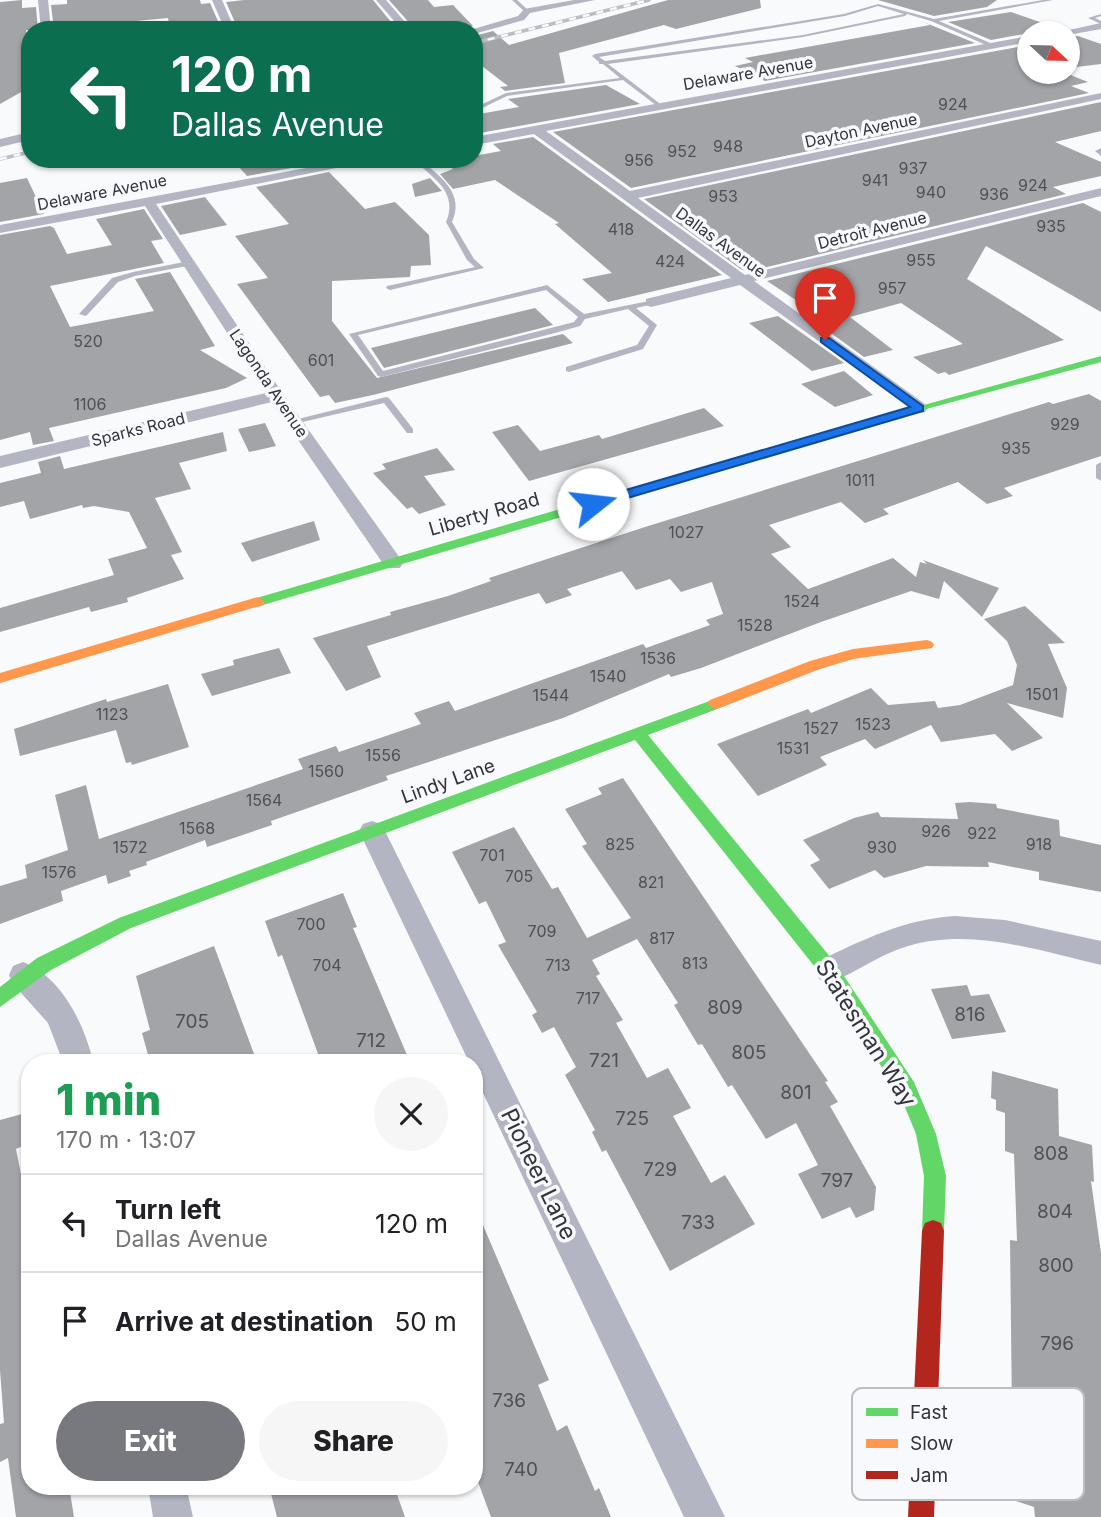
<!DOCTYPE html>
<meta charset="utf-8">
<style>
:root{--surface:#fff;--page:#f6f6f6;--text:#202124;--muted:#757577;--line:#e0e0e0;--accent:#78797e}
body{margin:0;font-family:Inter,sans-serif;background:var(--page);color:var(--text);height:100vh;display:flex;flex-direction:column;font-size:26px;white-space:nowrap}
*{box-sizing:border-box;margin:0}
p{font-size:23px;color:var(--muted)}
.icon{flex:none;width:38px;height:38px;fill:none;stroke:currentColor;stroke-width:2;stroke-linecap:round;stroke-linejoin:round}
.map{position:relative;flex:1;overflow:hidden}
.drawer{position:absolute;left:21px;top:1054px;width:462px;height:441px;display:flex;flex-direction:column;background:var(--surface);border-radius:28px;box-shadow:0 2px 5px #0004}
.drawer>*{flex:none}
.hud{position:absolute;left:21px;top:21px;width:462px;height:147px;border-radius:28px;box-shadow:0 2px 5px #0004;background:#0b6e4f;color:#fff;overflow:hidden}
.needle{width:46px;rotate:112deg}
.controls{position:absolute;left:1017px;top:21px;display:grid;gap:14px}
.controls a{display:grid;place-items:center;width:63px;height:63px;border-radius:50%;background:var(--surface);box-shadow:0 2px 5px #0004;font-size:35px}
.pin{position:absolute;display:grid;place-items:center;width:60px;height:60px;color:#fff;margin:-72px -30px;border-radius:50% 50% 50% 0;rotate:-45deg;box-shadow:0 0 7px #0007}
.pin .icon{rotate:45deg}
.me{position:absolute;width:77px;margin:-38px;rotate:74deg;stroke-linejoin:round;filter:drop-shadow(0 0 5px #0008)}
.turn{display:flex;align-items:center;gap:24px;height:147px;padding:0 35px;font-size:32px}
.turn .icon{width:91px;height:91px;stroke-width:2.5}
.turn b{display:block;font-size:49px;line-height:60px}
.round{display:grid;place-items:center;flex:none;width:74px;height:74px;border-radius:37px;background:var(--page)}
.overview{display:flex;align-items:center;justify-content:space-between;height:119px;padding:0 35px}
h1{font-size:42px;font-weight:800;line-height:52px;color:#1e9e55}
.button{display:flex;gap:14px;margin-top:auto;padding:14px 35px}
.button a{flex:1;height:80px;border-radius:42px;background:var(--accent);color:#fff;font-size:28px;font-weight:800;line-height:80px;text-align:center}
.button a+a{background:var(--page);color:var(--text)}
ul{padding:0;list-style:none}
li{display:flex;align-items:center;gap:21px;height:98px;padding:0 35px;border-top:2px solid var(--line)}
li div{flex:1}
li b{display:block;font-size:26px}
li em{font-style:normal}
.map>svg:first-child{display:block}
.building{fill:#a3a4a7}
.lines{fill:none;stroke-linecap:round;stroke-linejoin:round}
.lane{fill:#b4b5c3;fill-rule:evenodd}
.street{fill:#b4b5c3;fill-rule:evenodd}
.fast{fill:#63d668;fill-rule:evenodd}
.slow{fill:#ff974d;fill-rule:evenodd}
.jam{fill:#b3261e;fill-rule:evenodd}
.rail-casing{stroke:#bcbdc3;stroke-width:3.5}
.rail{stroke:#f8f9fc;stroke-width:2.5;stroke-dasharray:7;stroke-linecap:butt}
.route{fill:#1a73e8;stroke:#114b97;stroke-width:2}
.labels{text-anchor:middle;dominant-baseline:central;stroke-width:7;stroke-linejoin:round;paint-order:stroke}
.far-street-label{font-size:16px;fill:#33343a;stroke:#f8f9fc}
.number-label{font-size:16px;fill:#4f5055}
.street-label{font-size:19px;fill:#33343a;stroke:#f8f9fc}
.near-number-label{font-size:19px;fill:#4f5055}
.near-street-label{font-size:23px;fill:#33343a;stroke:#f8f9fc}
.key{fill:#f8f9fc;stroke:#bdbec2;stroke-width:2}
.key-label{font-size:19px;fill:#33343a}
</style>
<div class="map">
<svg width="1101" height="1517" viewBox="0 0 1101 1517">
<rect width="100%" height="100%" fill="#f9fafb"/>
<!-- building -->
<path class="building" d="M22,0V8L36,7L38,30H26L30,87L0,104V2Z
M67,0H200L201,4L210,3L221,28L170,30L168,18L103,24L105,30H54L51,5L67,4Z
M244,0H373L396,28L357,30L355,27L341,28L338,23L250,30L248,26L237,27L226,2Z
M389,0H428L434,7L453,5L473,26L435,29L412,26Z
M668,0H760L761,8L676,29L664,25L559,53L565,83L505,91L500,87L508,86L474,60V36L493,31L509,45Z
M878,0H997L987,7L934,16Z
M1011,12L1060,29L1052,33H1029L991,40L948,22Z
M921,21L975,43L765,81L735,66L753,62L745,58L930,25Z
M1078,36L1101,44V64L1068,68V38Z
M1029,45V72H1063L1088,82L1071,86L1089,93L631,188L553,132Z
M606,85L640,104L480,133L474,129V115L519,107L508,99Z
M1101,102V131L1055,142L1101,162V176L1053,187L1066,194L751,271L742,270L644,199Z
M533,137L722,275L608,302L582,279L612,273L555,224L559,223L495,180L453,189L440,174L453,169L443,160L474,159V156L501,151L493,144Z
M232,159H316L319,163L247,176Z
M329,172L365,209L395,202L429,235L431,265L411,266L410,277L332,281V321L377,378L563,334L573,343L373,395L335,403L329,395L320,397L237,284L268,278L235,236L289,224L256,187Z
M27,178L44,214L0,222V183Z
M430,178L442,191L415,197L412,184Z
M205,197L227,225L180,235L161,206Z
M1083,203L1101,212V312L986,246L967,279L1064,340L949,375L945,372L938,374L913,357L963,344L901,303L850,317L893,350L864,357L799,310L808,308L767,281Z
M144,209L163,239L151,241L164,263L50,286L70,327L154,311L135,279L170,272L215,346L200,350L247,378L226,388L49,428L54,441L33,445L30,432L0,440V235L50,226L54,228L67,254L112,245L96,219Z
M535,308L553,325L384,368L371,348Z
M778,316L844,363L812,371L749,323Z
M844,371L873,395L835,407L801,384Z
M1089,394L1101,401V456L1004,488L1013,496L987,504L958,482L883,509L889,514L865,523L841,502L769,525L791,547L771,554L808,589L893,558L916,577L920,562L927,564L923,560L999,588L982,617L944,581L939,599L911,591L821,622L701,668L671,677L669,674L563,718L386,776L388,780L271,821L272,825L207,847L205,840L146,862L147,865L129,871L131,876L108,884L106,875L61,891L63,901L0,924V886L27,878L25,865L68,850L55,795L86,785L99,839L303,769L298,759L336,746L339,752L421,724L414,713L449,701L455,711L643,644L646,648L710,625L706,620L723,614L712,582L681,592L670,579L636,590L622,571L567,589L572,595L546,604L539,593L367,646L381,677L346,691L313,638L391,615L390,612L448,596L491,581L489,578L645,527L1049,402L1053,404Z
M704,408L724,426L529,481L492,432L518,425L540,451L599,435L602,439Z
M265,423L276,446L249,452L238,429Z
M223,432L227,451L179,463L191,489L155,498L182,552L171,555L184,579L127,598L128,602L91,612L89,607L0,632V608L114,575L108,559L147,548L129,512L94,506L83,508L82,505L30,519L24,501L0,507V483L41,473L38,462L60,456L64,469Z
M437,448L455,470L424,476L446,505L419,514L412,507L407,509L373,473L386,469L382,464Z
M314,521L320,540L252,562L241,543Z
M1025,606L1065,643L1048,644L1067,688L1063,718L1007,703L1043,738L1012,751L995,734L941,742L931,725L875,749L865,739L820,757L827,765L758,796L717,744L808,709L811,713L871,688L888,705L935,701L938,708L960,705L1013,685L1017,665L1007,641L984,619Z
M279,648L291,673L212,696L201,674L234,665L233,660Z
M168,684L189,747L132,765L131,762L126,763L116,730L20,756L14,729L106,699L107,702Z
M623,778L828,1081L825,1082L838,1102L830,1106L876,1187L874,1210L856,1218L850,1207L822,1219L798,1174L818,1165L796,1123L766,1139L732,1085L728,1087L702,1044L698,1045L674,1005L678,1003L637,939L592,960L600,974L596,976L623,1020L616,1023L647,1078L668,1068L691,1108L673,1116L711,1183L725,1175L755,1224L670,1271L606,1150L602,1152L592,1132L595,1130L565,1075L576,1067L554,1027L542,1033L532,1015L537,1012L498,945L506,942L486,901L479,904L452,852L514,827L552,889L558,887L587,938L631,918L582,846L587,844L565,809L602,794L598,788Z
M970,802L996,804L997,808L1059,820L1060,836L1101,845V892L1039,880V872L988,862L989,867L926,866L884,878L875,870L829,889L810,865L820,860L803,840L854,818L878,812L881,817L958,819L955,803Z
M343,893L357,927L353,928L410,1062H321L282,955L278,957L265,921Z
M214,946L257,1062H150L142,1033L150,1030L136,976Z
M967,985L971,996L989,994L1006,1032L952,1039L931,989Z
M992,1071L1058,1089L1059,1136L1092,1145L1094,1182L1091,1181L1101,1253V1517H1035L1034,1507L1013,1500L1010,1240L1017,1241L1014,1154L1005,1151V1113L996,1110V1100L991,1098Z
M22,1114L27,1144L16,1149L25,1195L30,1192V1486H69L74,1517H16L8,1458L0,1462V1424L4,1423L0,1370V1120Z
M474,1204L549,1380L538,1385L557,1431L567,1425L595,1491L599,1488L611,1517H491L474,1471Z
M269,1486H394L405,1517H277Z"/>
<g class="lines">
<!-- lane -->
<path class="lane" d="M512,0H517L529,11L525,12Z
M1043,0H1053L939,21L995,45L993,48L931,21L907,14L905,16L803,37L608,64L663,106L661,109L623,80L507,96L474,112V108L506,93L620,78L603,64H599V62L592,56L595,54L844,14L878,4L934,19ZM878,6L904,14L803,35L605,61L599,57L845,16Z
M1101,14V16L1095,18L1101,21V24L1088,18Z
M1101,148V156L1095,151Z
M413,159H420C440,177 465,192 452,222L474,259L484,268L390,290L386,288L387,286L475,267L467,260L446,222C459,191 432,178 413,159Z
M189,261H192V265L135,276L118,282L86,316L79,314L112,278L133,272Z
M547,285L584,314L654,300V304L636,308L657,325L643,349L569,372L566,371V367L637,345L649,326L628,309L585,319L580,326L555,333L381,377L378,376L349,334ZM546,290L578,317L574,322L383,371L358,335Z
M386,397L389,398L413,429V433H407L384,403L294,424L290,421Z
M1101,462V481L1096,478V465Z"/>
<!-- street -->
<path class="street" d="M38,0H48L51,30H41Z
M212,0H222L235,30H225Z
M376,0H386L412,30H402Z
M574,0H595L530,13L524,20L474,34V30H470L518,16L524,9Z
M1101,23V29L1068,35L1055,33Z
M1029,36V42L546,131L630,191L1101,93V99L638,198L745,275L1101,188V196L754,281L925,404L928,408L925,412L919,413L740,285L651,307L646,305V299L731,278L534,134L474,145V137Z
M30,132V140L0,147V139Z
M354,159H381L156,204L283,394L400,558L403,563L400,568H386L272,402L0,468V456L266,393L145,206L0,233V225Z
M372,821L381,824L385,831L725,1517H684L474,1074V1062H469L359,831L363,824Z
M955,916L1005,920L1101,941V965C1040,951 971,927 908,946C880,954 856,973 829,983L819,979L815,970L819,961C864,939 905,919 955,916Z
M23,962C61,976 85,1025 93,1062H63L48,1023L13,984L9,975L13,966Z
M148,1486H186L193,1517H153Z"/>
<!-- fast -->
<path class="fast" d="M1101,356V362L908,414L902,411Z
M673,476L677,477V483L263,605L258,607L251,602L253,599Z
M715,699L723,704L720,708L648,735L836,964L914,1082L936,1134L946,1176L944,1231L941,1239L933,1242L925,1239L922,1231L924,1176L916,1134L900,1095L822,976L635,740L131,928L51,970L0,1007V987L37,958L119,918Z"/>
<!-- slow -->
<path class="slow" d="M908,408L912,409V413L677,483L673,484L667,480Z
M258,597L265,602L263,605L0,683V673Z
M927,640L932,642L934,645L932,648L853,659L820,669L720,708L715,709L707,704L710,700L810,661L853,649Z"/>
<!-- jam -->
<path class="jam" d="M933,1220L941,1223L944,1231L934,1517H908L922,1231L925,1223Z"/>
<defs>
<path id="rail" d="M474,43L649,0
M0,159L30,152"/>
</defs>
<!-- rail casing -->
<use href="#rail" class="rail-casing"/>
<!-- rail -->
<use href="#rail" class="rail"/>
</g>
<!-- route -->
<path class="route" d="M821,338H829L923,406V411L597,507H588V501L910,407L821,342Z"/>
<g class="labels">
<!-- far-street labels -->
<g class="far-street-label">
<text transform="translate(748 73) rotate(-10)">Delaware Avenue</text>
<text transform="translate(861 130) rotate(-12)">Dayton Avenue</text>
<text transform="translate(102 192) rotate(-11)">Delaware Avenue</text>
<text transform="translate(872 230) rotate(-14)">Detroit Avenue</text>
<text transform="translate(721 242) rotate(36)">Dallas Avenue</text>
<text transform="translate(269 383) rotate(56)">Lagonda Avenue</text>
<text transform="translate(138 429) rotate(-14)">Sparks Road</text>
</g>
<!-- number labels -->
<g class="number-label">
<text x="953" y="104">924</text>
<text x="728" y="146">948</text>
<text x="682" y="151">952</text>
<text x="639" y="160">956</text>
<text x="913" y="168">937</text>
<text x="875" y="180">941</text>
<text x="1033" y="185">924</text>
<text x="931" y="192">940</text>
<text x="994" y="194">936</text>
<text x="723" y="196">953</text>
<text x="1051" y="226">935</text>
<text x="621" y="229">418</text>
<text x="921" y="260">955</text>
<text x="670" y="261">424</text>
<text x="892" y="288">957</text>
<text x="88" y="341">520</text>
<text x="321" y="360">601</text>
<text x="90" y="404">1106</text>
<text x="1065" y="424">929</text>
<text x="1016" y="448">935</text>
<text x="860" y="480">1011</text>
<text x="686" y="532">1027</text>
<text x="802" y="601">1524</text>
<text x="755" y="625">1528</text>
<text x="658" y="658">1536</text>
<text x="608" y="676">1540</text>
<text x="1042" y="694">1501</text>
<text x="551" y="695">1544</text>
<text x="112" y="714">1123</text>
<text x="873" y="724">1523</text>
<text x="821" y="728">1527</text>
<text x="793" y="748">1531</text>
<text x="383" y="755">1556</text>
<text x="326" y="771">1560</text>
<text x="264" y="800">1564</text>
<text x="197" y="828">1568</text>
<text x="936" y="831">926</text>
<text x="982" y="833">922</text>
<text x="620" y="844">825</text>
<text x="1039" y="844">918</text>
<text x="130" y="847">1572</text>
<text x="882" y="847">930</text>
<text x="492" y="855">701</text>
<text x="59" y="872">1576</text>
<text x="519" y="876">705</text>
<text x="651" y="882">821</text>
<text x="311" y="924">700</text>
<text x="542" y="931">709</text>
<text x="662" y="938">817</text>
<text x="695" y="963">813</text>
<text x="327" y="965">704</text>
<text x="558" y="965">713</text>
<text x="588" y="998">717</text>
</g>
<!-- street labels -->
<g class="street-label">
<text transform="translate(484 514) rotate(-16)">Liberty Road</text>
<text transform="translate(448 781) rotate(-20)">Lindy Lane</text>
</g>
<!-- near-number labels -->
<g class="near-number-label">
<text x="725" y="1007">809</text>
<text x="970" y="1014">816</text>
<text x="192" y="1021">705</text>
<text x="371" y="1040">712</text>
<text x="749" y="1052">805</text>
<text x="604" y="1060">721</text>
<text x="796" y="1092">801</text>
<text x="632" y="1118">725</text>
<text x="1051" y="1153">808</text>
<text x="660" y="1169">729</text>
<text x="837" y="1180">797</text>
<text x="1055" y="1211">804</text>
<text x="698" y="1222">733</text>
<text x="1056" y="1265">800</text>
<text x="1057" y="1343">796</text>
<text x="509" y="1400">736</text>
<text x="521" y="1469">740</text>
</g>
<!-- near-street labels -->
<g class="near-street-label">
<text transform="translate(866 1033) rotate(58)">Statesman Way</text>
<text transform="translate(539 1174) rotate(64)">Pioneer Lane</text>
</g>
</g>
<!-- legend -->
<rect x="852" y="1388" width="232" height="112" rx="10" class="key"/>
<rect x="866" y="1408" width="32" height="8" fill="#63d668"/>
<rect x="866" y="1439" width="32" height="9" fill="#ff974d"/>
<rect x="866" y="1471" width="32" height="8" fill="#b3261e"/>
<g class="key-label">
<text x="910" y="1419">Fast</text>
<text x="910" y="1450">Slow</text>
<text x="910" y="1482">Jam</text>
</g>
</svg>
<div class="controls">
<a><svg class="needle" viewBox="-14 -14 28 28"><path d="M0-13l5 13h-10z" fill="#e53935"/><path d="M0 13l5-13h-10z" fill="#757577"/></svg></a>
</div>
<div class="pin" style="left:825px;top:340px;background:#d93025"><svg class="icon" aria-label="arrive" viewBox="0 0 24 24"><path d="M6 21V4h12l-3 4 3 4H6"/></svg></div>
<svg class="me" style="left:593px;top:504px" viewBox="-20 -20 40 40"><circle r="19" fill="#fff"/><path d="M0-13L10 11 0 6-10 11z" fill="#1a73e8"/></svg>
<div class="hud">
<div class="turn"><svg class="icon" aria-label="left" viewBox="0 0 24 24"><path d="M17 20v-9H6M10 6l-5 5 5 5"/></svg><div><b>120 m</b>Dallas Avenue</div></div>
</div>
<section class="drawer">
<div class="overview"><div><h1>1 min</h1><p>170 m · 13:07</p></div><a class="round"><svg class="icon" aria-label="close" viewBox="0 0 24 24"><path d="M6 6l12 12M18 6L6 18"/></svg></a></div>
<ul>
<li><svg class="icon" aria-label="left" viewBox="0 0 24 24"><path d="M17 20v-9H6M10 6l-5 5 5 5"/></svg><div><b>Turn left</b><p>Dallas Avenue</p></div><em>120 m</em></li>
<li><svg class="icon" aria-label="arrive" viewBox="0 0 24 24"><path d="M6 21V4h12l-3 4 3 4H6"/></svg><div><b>Arrive at destination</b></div><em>50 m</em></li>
</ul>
<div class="button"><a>Exit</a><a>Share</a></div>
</section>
</div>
